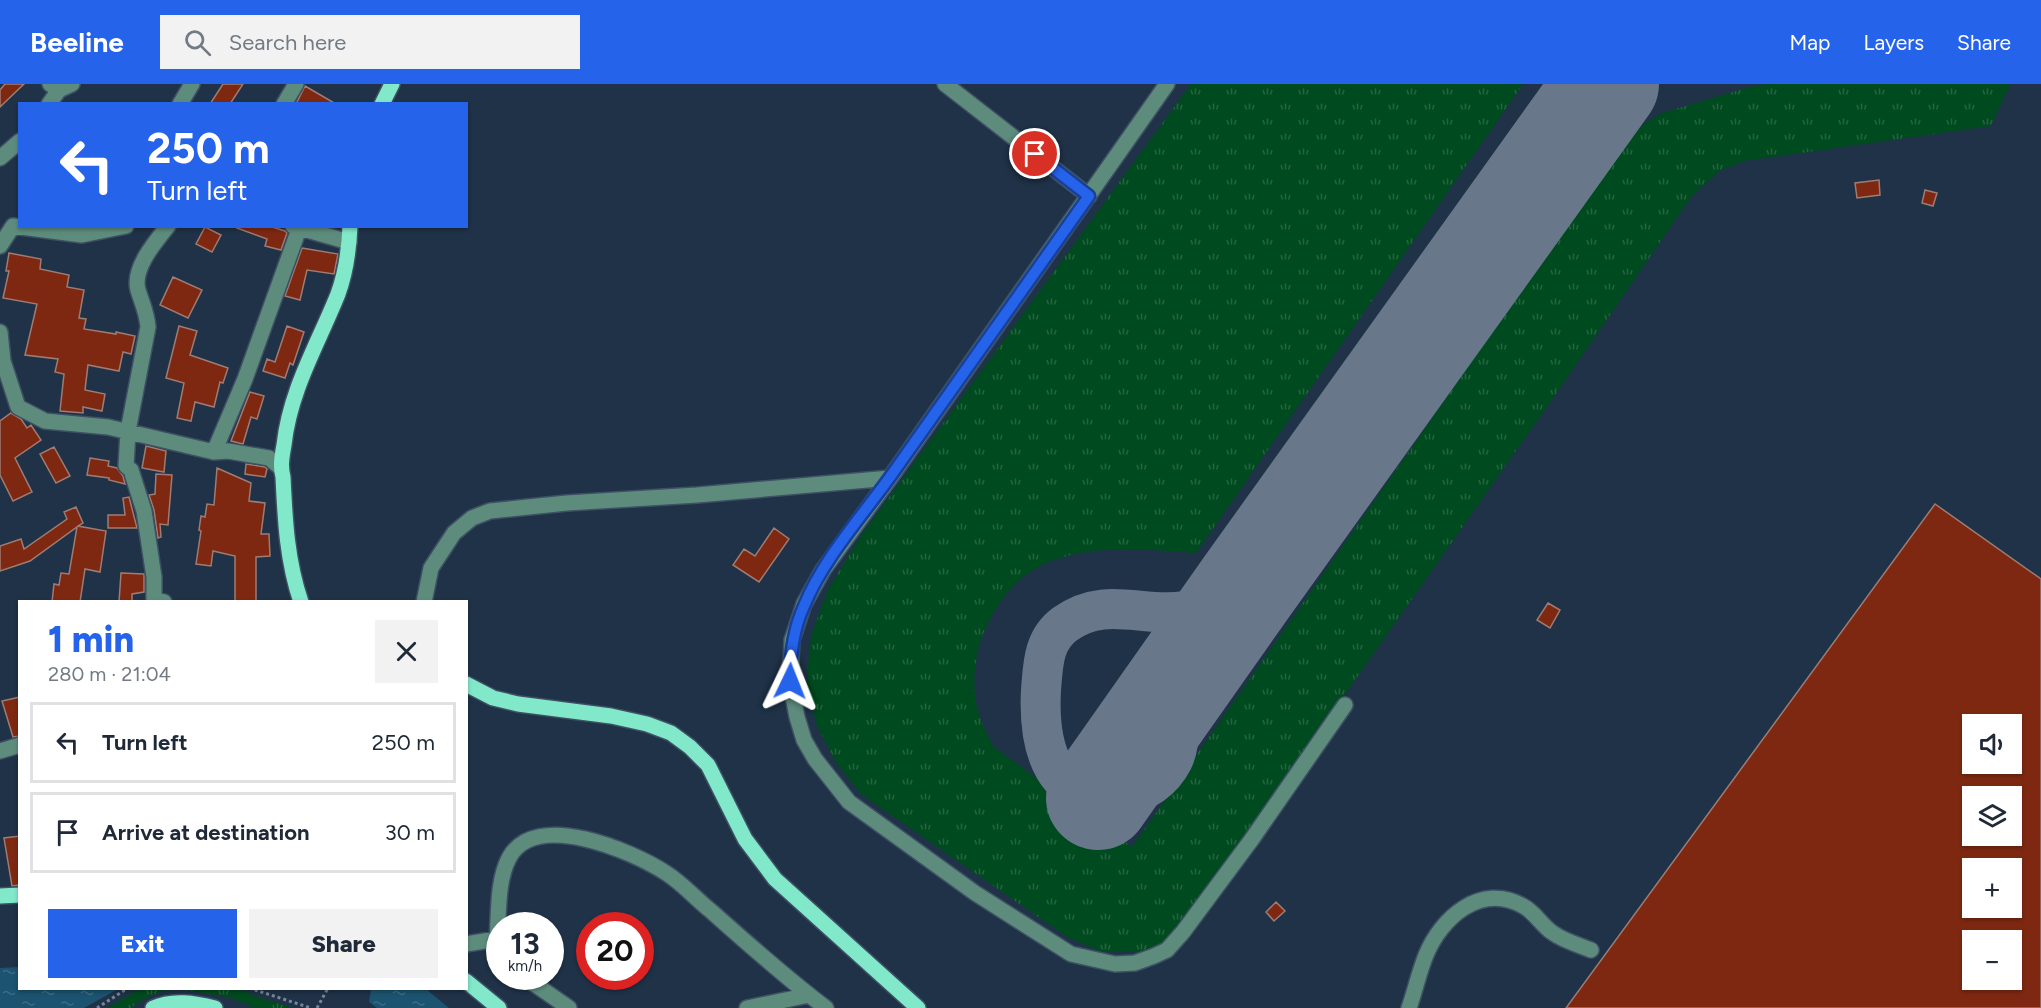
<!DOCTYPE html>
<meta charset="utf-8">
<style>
:root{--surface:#fff;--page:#f2f2f3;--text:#1f2937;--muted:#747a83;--line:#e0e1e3;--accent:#2563eb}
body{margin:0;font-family:Figtree,sans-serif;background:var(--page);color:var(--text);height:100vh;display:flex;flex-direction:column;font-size:22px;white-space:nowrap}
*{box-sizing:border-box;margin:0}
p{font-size:20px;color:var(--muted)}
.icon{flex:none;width:33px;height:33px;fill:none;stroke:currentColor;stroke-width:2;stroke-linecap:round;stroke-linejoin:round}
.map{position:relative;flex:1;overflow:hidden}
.details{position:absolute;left:18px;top:516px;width:450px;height:390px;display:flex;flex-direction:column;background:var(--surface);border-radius:0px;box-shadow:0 2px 4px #0004}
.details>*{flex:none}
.top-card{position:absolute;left:18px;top:18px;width:450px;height:126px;border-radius:0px;box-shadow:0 2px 4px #0004;background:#2563eb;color:#fff;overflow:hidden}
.controls{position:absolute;left:1962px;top:630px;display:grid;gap:12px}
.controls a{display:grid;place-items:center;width:60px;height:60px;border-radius:0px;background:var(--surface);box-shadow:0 2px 4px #0004;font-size:30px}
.speed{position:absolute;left:486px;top:828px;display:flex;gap:12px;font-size:30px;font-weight:700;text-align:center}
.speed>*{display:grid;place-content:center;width:78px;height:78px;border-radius:50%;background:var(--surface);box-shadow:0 2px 4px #0004;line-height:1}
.speed small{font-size:15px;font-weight:400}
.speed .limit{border:9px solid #d22;background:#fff;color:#111}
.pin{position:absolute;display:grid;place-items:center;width:51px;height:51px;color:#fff;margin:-26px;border:3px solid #fff;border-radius:50%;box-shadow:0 2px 6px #0007}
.me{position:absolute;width:66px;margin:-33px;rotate:2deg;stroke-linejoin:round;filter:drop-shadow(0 0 4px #0008)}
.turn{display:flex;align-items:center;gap:21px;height:126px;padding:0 30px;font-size:27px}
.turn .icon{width:78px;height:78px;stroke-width:2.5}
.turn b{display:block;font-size:42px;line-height:51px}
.round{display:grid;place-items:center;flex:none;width:63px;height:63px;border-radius:0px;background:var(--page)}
.headline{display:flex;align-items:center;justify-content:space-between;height:102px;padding:0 30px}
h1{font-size:36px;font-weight:800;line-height:45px;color:var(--accent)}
.action{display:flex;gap:12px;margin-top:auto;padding:12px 30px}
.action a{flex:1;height:69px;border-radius:0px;background:var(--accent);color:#fff;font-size:24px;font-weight:800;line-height:69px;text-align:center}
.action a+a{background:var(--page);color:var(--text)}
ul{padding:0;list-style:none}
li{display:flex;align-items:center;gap:18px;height:81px;margin:0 12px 9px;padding:0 18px;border:3px solid var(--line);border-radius:0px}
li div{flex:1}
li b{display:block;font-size:22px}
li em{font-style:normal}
header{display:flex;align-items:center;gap:36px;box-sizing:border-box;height:84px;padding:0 30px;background:var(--accent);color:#fff}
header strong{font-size:28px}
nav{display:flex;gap:33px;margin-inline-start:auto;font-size:21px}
.search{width:420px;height:54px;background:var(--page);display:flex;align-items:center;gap:15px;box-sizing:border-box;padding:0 21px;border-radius:0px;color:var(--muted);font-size:22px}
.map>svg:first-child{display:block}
.grass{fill:url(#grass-tufts)}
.water{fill:url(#water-ripples)}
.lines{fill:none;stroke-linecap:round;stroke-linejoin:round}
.taxiway{stroke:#68788a;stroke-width:40}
.runway{stroke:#68788a;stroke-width:104}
.building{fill:#7e2811;stroke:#9f7c73;stroke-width:1.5;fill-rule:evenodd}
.minor-casing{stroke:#3e5064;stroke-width:18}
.major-casing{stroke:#3e5064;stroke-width:18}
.path{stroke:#778799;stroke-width:3;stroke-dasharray:3 3;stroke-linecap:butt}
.minor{stroke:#5d8c7d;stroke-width:15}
.major{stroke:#82e8ca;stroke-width:15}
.route-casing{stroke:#184099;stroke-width:15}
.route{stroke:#2563eb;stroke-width:10}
</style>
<header>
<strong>Beeline</strong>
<div class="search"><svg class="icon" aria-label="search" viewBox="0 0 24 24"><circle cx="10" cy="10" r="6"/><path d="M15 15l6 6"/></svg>Search here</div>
<nav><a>Map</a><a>Layers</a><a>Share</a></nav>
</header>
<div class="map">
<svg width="2041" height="924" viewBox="0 0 2041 924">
<defs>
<pattern id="grass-tufts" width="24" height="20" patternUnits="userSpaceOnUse" patternTransform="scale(1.5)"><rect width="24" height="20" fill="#004a1f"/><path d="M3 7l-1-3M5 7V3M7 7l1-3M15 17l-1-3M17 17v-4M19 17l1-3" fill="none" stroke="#256440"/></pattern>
<pattern id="water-ripples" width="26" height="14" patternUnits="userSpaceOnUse" patternTransform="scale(1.5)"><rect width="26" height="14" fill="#1b5370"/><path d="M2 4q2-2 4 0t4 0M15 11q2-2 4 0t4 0" fill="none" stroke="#3c6c85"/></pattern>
</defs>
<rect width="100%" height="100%" fill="#1f3247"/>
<!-- grass -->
<path class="grass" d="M1191,0H1523L1196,469C1124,464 1035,453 994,528C987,541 981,552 978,566C970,604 975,630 994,663L1132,763L1626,57L1645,39L1662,29L1749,3L1767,0H2010L1991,42L1744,77L1719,87L1691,113L1551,317L1183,841L1164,860L1138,868H1102L1067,853L861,710L837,680L817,642L806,603L811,552L828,505L862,450Z
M139,905H172L151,911L130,924H107Z
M181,905H238L261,914L294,924H255L231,914Z"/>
<!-- water -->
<path class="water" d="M19,883L20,904L118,905L84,924H0V884Z
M371,905H426L449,924H377L369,918Z"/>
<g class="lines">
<!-- taxiway -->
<path class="taxiway" d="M1576,45L1595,20L1620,0
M1199,571C1192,588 1185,605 1181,623C1178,640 1181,660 1173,676C1163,696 1144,709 1123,712C1052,722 1038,663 1041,606C1043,581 1043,556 1065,540C1105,511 1142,534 1185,527C1207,524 1228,511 1248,501"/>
<!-- runway -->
<path class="runway" d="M1098,714L1248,501L1607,0"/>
</g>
<!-- building -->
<path class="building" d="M5,0H24L0,23V6Z
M223,0H243L230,20H210Z
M305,2L336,20H296Z
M1879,96L1880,111L1857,114L1855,99Z
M1925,106L1937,109L1933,122L1922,119Z
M238,142H269L285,147L287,149L281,166L265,162L267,155L237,144Z
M205,143L221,151L212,168L196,160Z
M302,164L338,170L334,190L307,186L300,216L285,212Z
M9,169L41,175L40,185L69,191L67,203L84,206L79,234L86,235L84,245L116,250V248L135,252L131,270L123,268L119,287L88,281L85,306L105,310L102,327L83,323V329L60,327L64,290L55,288L58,275L25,271L37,220L3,214L9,187H6Z
M173,193L202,206L188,234L160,221Z
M179,242L197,247L190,271L228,284L223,299L220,298L214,323L195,318L191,337L177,334L184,299L166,294Z
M287,242L304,248L293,281L290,279L285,294L263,287L267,275L275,278Z
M250,308L264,312L257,335L251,333L243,360L231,357Z
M11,329L21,335L27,344L31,341L41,356L15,374L32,408L13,417L0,391V337Z
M146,362L166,367L164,388L142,384Z
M54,363L70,392L56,399L40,370Z
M90,374L109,377L108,382L117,384L123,392L125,400L109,396V394L87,391Z
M246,380L265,383L267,385L265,393L245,390Z
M217,384L251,399L249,417L265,419L261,450H269L270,472L256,473V518H235V472L213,467L211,482L196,480L201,447L199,446L201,432L205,433L207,420L214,421Z
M156,390L172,391L168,441L160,440L161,453L158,454L154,426L149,411L155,410Z
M129,413L137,444H108V431H125L123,414Z
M1935,420L2041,495V924H1566ZM1972,640H2012V680H1972ZM1972,712H2012V752H1972ZM1972,784H2012V824H1972ZM1972,856H2012V896H1972Z
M76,423L83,439L78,442L106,447L100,488L85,485L80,518H52L54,500L59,501L61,489L69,490L77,443L30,477L0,487V462L21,455L24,465L67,435L64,428Z
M774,444L789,455L759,498L733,481L744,465L755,472Z
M121,489L144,490V508L132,510V518H119Z
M1548,519L1560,526L1550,544L1537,536Z
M20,613V652L13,653L2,617Z
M20,752V801L12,802L4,754Z
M1276,818L1285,827L1274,837L1266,828Z"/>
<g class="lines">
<defs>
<path id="minor" d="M50,0L59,6L72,0
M945,0L1089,112
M1167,0L890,394L823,486L804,520L792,556L790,597L797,633L804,656L815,675L849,718L975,809L1071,870L1115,880L1135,879L1154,872L1167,866L1183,848L1252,755L1345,621
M49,20L59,6
M180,20L192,0
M284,20L296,0
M0,74L20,57
M293,142L349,158
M0,162L13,142L82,151L126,142
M0,248L3,277L18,323L45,337L108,343L214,368L228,367L269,374L281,384
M214,368L245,295L299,145
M164,518L154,515V493L144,427L131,386L126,382L128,347L148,243C147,229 142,219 138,206C132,185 155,158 168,142
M424,518L431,484L454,449L472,434L490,427L567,419L697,411L890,394
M0,667L20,661
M466,860L497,855C499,829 497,797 509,774C535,725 632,767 666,789C682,799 696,815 711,827C748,860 786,894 826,924
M523,892L569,924
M747,924L809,911
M1409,924C1415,907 1419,888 1426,871C1441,834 1481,798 1523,822C1535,828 1542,842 1553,849C1564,857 1579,861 1591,866"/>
<path id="major" d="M382,20L392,0
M301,518C287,477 285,436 283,393C280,382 282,372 284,361C290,306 318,260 338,210C346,188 349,166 350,142
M466,600L493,614L518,620L611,632L647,640L671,649L690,663L708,681L745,755L775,795L918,924
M0,812L20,811
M466,897L499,924
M153,924C173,915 195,919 215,924"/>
</defs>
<!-- minor casing -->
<use href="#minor" class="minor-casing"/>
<!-- major casing -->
<use href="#major" class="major-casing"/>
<!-- path -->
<path class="path" d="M249,904L311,924
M97,924L128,904
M317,924L328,904"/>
<!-- minor -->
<use href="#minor" class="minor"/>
<!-- major -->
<use href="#major" class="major"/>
</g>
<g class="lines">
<defs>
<path id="route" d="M790,597C790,570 793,546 804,522C824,473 865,429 895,386C960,295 1024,203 1089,112L1035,70"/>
</defs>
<!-- route casing -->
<use href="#route" class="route-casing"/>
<!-- route -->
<use href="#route" class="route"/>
</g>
</svg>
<div class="controls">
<a><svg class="icon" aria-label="sound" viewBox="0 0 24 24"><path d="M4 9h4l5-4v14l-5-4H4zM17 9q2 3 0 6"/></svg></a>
<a><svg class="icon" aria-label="layers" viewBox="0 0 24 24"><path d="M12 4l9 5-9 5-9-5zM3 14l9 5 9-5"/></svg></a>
<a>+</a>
<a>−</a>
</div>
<div class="speed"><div>13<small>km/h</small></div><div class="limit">20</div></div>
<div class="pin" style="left:1035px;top:70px;background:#d93025"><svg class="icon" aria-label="arrive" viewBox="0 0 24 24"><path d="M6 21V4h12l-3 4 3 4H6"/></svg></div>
<svg class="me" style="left:790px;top:597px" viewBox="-20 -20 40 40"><path d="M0-17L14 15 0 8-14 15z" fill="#2563eb" stroke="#fff" stroke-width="4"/></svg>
<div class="top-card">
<div class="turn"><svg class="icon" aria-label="left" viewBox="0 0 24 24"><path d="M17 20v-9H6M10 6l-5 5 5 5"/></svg><div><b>250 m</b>Turn left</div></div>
</div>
<section class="details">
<div class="headline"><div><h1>1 min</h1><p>280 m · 21:04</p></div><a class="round"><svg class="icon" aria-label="close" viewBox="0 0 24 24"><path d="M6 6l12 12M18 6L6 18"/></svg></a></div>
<ul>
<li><svg class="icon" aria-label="left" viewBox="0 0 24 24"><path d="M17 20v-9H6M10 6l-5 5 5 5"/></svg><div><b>Turn left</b></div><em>250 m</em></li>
<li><svg class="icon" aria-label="arrive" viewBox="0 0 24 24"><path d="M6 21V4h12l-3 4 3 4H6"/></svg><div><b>Arrive at destination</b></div><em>30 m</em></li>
</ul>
<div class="action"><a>Exit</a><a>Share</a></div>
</section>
</div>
